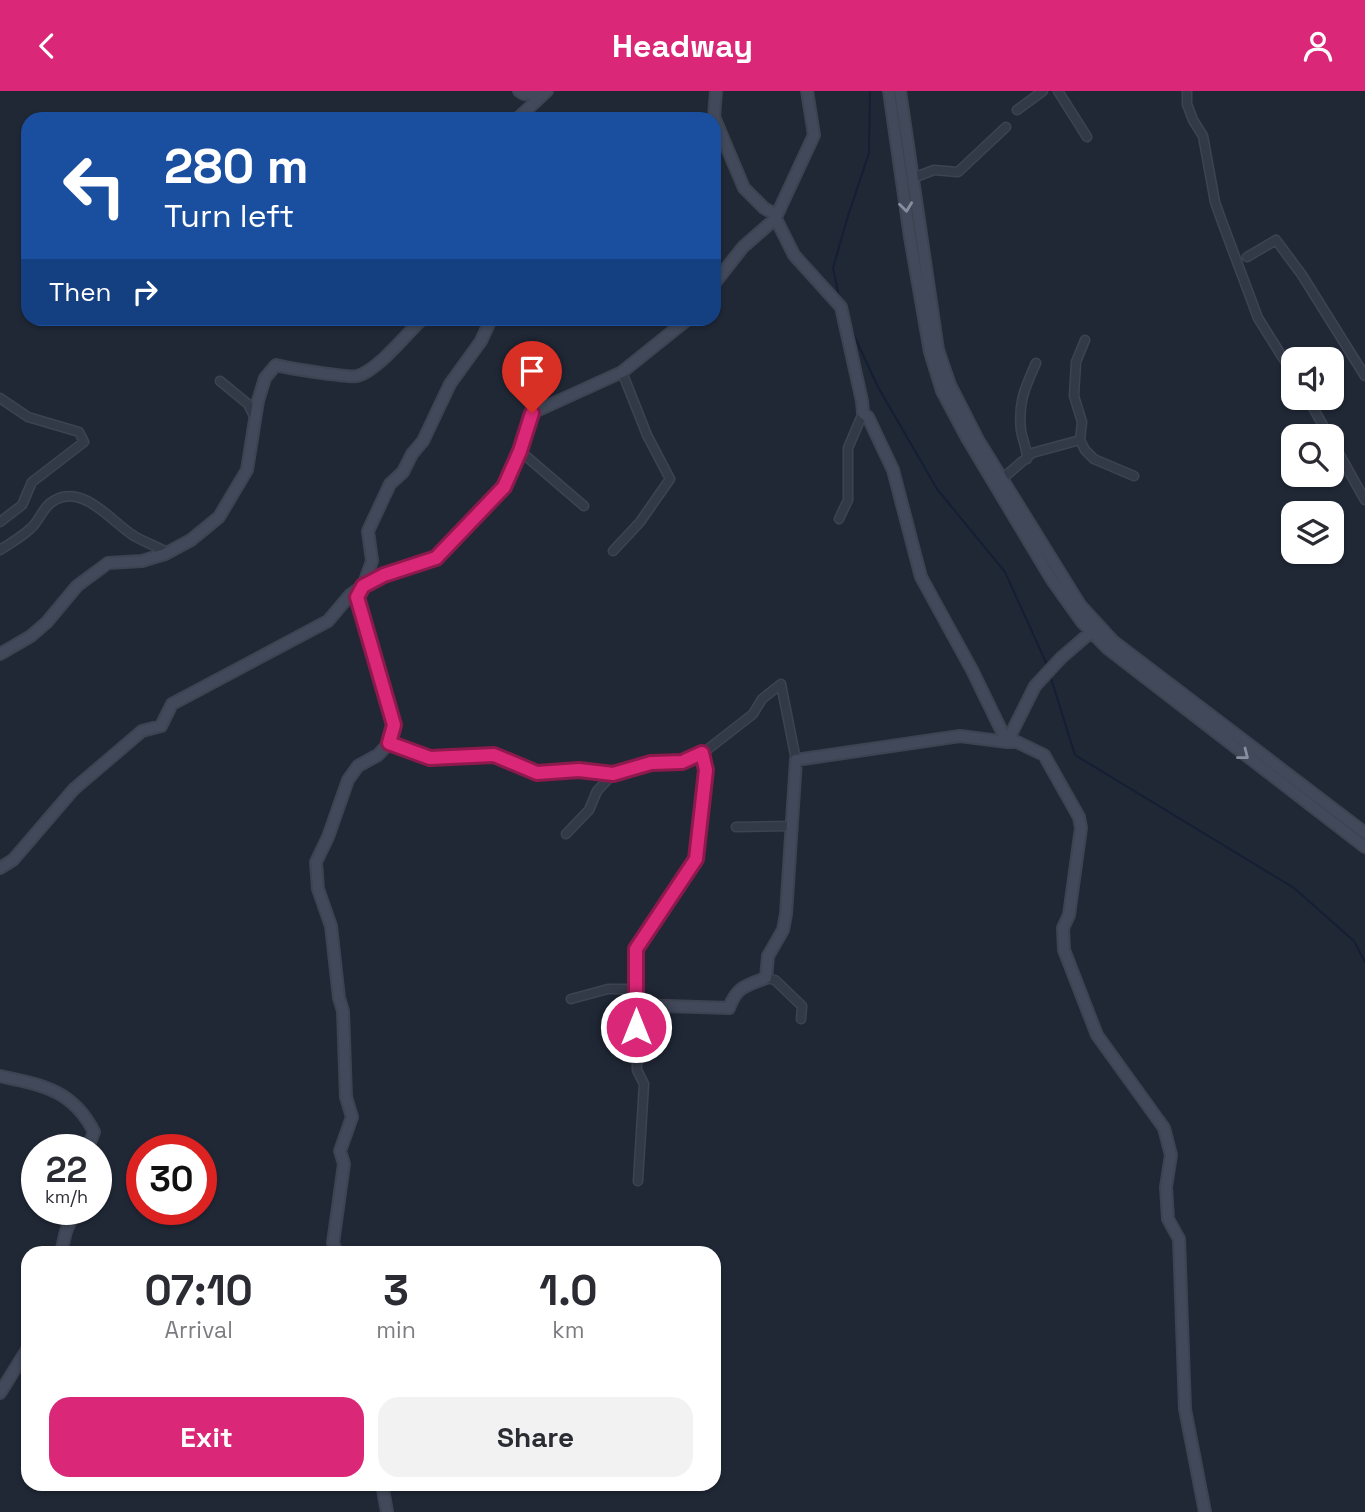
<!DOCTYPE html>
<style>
:root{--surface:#fff;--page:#f2f2f3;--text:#2b2b33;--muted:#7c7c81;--accent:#db2777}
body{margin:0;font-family:"Space Grotesk",sans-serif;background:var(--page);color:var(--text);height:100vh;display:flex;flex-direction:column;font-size:26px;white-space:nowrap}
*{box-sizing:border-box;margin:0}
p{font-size:23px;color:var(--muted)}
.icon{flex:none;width:38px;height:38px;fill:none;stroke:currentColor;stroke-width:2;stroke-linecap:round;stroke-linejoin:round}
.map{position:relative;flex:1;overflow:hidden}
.side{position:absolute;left:21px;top:1155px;width:700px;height:245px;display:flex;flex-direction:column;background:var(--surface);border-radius:21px;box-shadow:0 2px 5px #0004}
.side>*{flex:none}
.banner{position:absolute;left:21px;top:21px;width:700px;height:214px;border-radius:21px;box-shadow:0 2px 5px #0004;background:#1a4fa0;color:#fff;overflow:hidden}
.controls{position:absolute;left:1281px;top:256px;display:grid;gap:14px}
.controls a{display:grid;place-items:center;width:63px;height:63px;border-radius:14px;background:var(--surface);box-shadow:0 2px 5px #0004;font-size:35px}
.speed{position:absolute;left:21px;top:1043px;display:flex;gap:14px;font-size:35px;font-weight:700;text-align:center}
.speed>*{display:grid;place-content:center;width:91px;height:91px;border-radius:50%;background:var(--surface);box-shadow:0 2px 5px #0004;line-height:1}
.speed small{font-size:18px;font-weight:400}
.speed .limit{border:10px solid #d22;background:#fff;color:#111}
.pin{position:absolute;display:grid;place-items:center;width:60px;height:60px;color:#fff;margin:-72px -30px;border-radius:50% 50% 50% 0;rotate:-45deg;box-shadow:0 0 7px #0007}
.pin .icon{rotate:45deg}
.me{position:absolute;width:77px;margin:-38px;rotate:0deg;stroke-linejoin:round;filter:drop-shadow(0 0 5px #0008)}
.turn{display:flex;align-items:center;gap:24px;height:147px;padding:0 28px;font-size:32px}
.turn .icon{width:91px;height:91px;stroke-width:2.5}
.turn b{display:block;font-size:49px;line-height:60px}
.then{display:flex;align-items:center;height:66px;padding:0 28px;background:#0003;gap:14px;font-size:26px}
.eta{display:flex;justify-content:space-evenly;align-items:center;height:119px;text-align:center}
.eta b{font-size:42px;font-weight:700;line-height:49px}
.primary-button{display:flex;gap:14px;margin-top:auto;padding:14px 28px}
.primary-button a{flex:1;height:80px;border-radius:21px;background:var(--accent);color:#fff;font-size:28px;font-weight:700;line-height:80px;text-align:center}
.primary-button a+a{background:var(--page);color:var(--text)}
header{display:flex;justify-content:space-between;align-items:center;height:91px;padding:0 28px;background:var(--accent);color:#fff;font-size:32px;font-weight:700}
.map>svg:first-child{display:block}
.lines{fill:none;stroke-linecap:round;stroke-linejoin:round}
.stream{stroke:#141f33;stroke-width:2}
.street-casing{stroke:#3d4351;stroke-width:11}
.secondary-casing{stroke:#3d4351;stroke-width:14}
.street{stroke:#333a47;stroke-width:8}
.secondary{stroke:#41495a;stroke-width:10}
.oneway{stroke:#878f9f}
.route-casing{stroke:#8e194d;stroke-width:18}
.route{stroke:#db2777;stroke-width:12}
</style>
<header><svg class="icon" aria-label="back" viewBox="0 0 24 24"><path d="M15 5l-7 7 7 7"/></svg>Headway<svg class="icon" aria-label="person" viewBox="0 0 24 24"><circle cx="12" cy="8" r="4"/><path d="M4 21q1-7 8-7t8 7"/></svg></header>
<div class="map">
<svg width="1365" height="1421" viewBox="0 0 1365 1421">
<rect width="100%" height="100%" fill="#202836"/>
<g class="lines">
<!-- stream -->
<path class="stream" d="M839,206L833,177L848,125L869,62L870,0
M851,238L878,296L937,398L1005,481L1048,576
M1050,584L1075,664L1294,797L1354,850L1365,871"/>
<defs>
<path id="street" d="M1058,0L1087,46
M1187,0V13L1193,29L1203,45L1215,111L1221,128L1258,227L1293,283
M1017,19L1043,0
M913,87L934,79L958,81L1006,36
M1247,166L1276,149L1302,184L1365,285
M1085,249L1076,271L1074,305L1082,331L1080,349L1085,359L1094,368L1134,385
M220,290L248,313L254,325
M1307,306L1329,345
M0,307L28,326L79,341L84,351L32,391L22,414L0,431
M1332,350L1365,409
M520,360L584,415
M1027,368C1027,358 1023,350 1021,340C1018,310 1025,297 1036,272
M1002,388L1032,362L1080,349
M839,428L848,409V357L863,322
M0,459C10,452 22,446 31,437C40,429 43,415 55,409C84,393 113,432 134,445C145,451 157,456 169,462
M613,460L640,431L670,388L647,344L622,281
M389,652L430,667L493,664L537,682L579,679L613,683L651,672L682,671L703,662
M736,736L791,735
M566,743L589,719L597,700L613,683
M766,887L775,889L802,915L801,928
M571,908L608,898H636
M638,1090L644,993L637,979L636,858L696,768L706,679L703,662L753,623L762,608L781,593L796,669"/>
<path id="secondary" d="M519,0L524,3L544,2
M889,0L910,146L930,261L942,300L967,347L1052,489L1082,531L1107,557L1365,756
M900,0L938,259L950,294L978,349L1080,514L1113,550L1365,742
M517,28L547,0
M714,193L743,156L775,128L814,44L807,0
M1091,541L1061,567L1035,595L1007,651H1017L1044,664L1079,726L1081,737L1069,824L1063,837L1064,859L1097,944L1164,1037L1171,1064L1166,1096L1168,1128L1179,1148L1185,1318L1205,1421
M0,563L31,545L47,531L77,495L108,472L142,470L165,463L191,449L219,426L247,379L258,310L265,287L276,274C286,277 350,287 357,285C377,280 407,243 422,228
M0,777L13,769L74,698L142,640L161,635L172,613L328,530L350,504L363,495L372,470L368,440L390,393L403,381L412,363L423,350L450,293L481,250L491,228
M635,914L729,917C737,895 746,895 766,887L768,865L783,839L786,823L796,669L960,645L1007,651L972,579L921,486L893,379L868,326L863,322L862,310L841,216L794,164L773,122L764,117L744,97L714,26L716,0
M0,985C42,994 73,999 94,1041L87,1059
M61,1162L66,1140L76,1118
M337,1162L333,1152L344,1073L340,1060L352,1026L346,1006L343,920L339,907L331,835L318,798L316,771L328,746L348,689L358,675L378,664L389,652L394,634L357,506L363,495L384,484L436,467L504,396L520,360L532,322L622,281L688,228
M0,1302L28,1257
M382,1393L387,1421"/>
</defs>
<!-- street casing -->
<use href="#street" class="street-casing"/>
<!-- secondary casing -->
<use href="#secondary" class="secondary-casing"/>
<!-- street -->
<use href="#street" class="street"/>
<!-- secondary -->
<use href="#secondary" class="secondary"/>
</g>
<!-- one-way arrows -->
<defs><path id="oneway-chevron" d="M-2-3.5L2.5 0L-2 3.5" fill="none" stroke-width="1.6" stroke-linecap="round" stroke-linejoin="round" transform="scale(1.75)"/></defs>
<g class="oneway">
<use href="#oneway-chevron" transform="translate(906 116) rotate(83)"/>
<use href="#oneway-chevron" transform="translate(1244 664) rotate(38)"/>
</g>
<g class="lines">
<defs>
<path id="route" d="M532,322L520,360L504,396L436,467L384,484L363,495L357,506L394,634L389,652L430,667L494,664L537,682L579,679L613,683L651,672L682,671L702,662L706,679L696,768L636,858V936"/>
</defs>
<!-- route casing -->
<use href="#route" class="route-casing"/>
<!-- route -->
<use href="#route" class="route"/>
</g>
</svg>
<div class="controls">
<a><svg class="icon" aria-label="sound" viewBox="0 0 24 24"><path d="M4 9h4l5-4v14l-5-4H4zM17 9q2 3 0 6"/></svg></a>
<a><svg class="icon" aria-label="search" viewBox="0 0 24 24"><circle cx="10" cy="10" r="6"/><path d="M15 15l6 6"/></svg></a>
<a><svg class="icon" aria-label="layers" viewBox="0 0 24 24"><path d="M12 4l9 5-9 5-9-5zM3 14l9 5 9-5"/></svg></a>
</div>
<div class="speed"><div>22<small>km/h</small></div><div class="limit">30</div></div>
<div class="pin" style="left:532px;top:322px;background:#d93025"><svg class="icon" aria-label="arrive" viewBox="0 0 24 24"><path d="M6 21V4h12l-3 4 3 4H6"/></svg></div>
<svg class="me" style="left:636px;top:936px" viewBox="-20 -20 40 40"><circle r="17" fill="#db2777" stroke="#fff" stroke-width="3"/><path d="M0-11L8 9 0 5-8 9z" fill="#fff"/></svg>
<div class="banner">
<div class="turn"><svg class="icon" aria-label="left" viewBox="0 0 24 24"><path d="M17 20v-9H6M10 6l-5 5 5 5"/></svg><div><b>280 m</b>Turn left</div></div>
<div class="then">Then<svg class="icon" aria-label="right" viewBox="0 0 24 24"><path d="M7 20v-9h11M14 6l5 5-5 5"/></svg></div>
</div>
<section class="side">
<div class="eta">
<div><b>07:10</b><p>Arrival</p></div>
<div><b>3</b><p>min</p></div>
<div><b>1.0</b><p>km</p></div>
</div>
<div class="primary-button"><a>Exit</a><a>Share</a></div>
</section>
</div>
